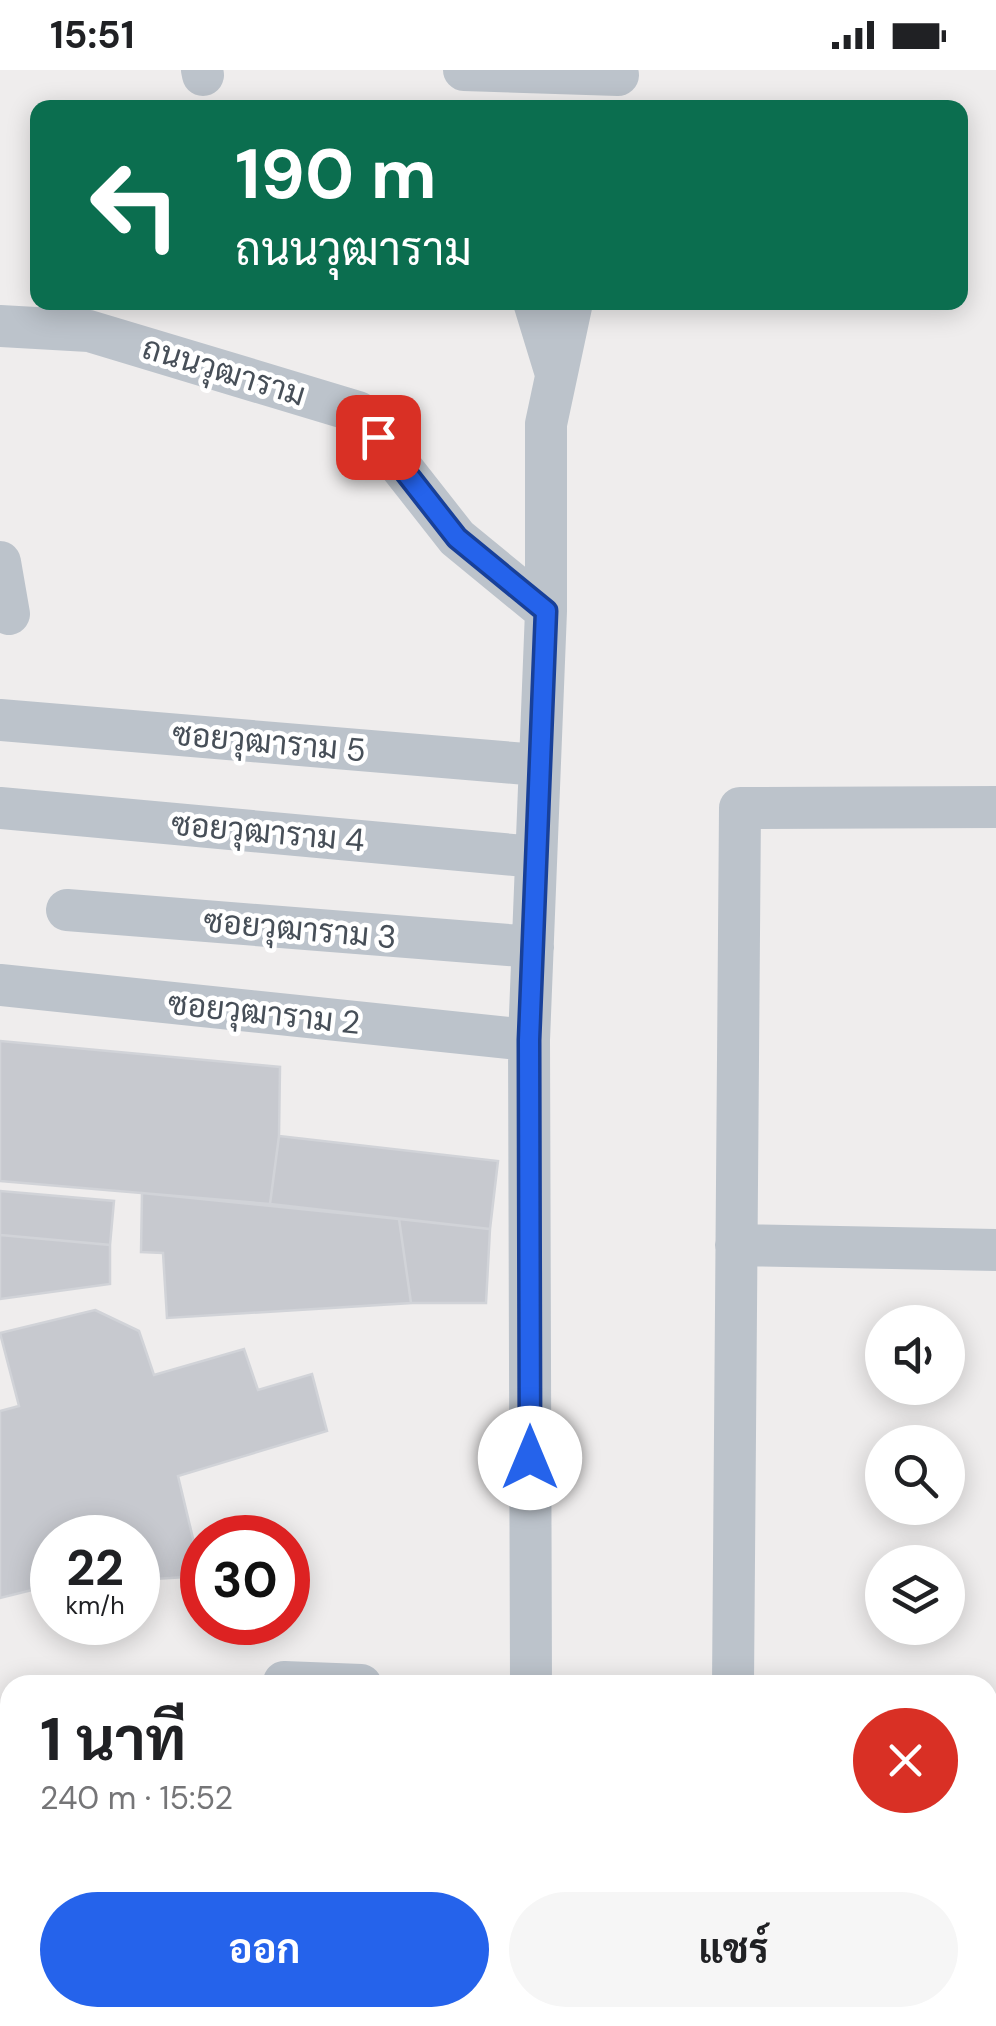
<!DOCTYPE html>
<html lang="th">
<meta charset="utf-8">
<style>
:root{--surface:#fff;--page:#f6f6f6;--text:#202124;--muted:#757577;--accent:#2563eb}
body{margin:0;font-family:"DM Sans",Sarabun,sans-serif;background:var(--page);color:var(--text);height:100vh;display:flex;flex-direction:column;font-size:38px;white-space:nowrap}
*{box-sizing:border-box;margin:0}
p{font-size:32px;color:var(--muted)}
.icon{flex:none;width:55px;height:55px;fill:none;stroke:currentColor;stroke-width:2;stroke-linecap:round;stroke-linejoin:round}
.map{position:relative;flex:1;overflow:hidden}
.details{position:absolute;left:0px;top:1605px;width:998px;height:352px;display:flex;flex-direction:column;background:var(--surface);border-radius:30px 30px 0 0;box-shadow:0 5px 25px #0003}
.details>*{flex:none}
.hud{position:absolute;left:30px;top:30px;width:938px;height:210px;border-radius:20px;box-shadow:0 5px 25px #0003;background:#0b6e4f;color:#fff;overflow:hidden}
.buttons{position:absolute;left:865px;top:1235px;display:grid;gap:20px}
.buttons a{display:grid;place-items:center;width:100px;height:100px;border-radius:50%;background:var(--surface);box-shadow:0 5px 25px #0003;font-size:50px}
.speed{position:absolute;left:30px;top:1445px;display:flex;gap:20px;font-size:50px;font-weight:700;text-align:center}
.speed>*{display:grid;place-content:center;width:130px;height:130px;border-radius:50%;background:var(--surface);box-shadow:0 5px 25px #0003;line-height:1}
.speed small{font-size:25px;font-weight:400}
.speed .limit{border:15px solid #d22;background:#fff;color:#111}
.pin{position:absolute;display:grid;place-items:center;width:85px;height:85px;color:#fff;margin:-42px;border-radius:20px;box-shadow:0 5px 15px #0006}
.me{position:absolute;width:110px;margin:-55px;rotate:0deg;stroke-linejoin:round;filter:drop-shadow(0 0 8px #0008)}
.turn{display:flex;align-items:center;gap:35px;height:210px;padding:0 40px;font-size:45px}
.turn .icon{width:130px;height:130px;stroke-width:2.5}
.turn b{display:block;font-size:70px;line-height:85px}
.round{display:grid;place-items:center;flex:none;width:105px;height:105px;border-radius:52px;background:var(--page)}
.overview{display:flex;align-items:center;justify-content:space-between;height:170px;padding:0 40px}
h1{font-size:60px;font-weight:700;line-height:75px}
.button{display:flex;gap:20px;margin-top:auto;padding:20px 40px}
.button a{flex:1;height:115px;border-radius:60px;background:var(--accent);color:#fff;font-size:40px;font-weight:700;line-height:115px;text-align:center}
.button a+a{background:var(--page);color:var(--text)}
.status{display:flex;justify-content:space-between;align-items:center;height:70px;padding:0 50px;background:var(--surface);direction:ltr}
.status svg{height:28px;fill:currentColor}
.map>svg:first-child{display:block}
.building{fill:#c7c9cf;stroke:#d1d3d8;stroke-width:2.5}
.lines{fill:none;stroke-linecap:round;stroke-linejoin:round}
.minor{stroke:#bcc3cb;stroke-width:42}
.route-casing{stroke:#184099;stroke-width:25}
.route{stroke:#2563eb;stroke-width:18}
.labels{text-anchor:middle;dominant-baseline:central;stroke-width:9;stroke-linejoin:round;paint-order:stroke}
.street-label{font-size:32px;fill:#474f58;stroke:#fff}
</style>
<div class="status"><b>15:51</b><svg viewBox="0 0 49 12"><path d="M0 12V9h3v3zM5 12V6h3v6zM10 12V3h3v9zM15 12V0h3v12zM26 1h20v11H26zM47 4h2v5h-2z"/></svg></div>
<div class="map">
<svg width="996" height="1956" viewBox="0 0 996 1956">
<rect width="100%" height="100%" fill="#efeded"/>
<!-- building -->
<path class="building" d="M0,971L280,997L279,1066L270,1134L0,1111Z
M279,1066L498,1091L490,1159L270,1134Z
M0,1121L114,1131L110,1175L0,1165Z
M142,1123L399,1149L411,1233L167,1248L163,1183L141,1182Z
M399,1149L490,1159L486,1233H411Z
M0,1165L110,1175V1214L0,1229Z
M95,1240L139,1261L154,1305L244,1279L258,1320L312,1304L327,1361L178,1406L202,1506L138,1510V1468H52V1515L0,1528V1341L19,1336L0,1263Z"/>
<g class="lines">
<!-- minor -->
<path class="minor" d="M202,0L203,5
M464,0L618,5
M534,232L556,304
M0,256L89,261L358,342L457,468L546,541L529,970L531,1615
M0,492L9,544
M546,541V354L572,232
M0,650L538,695
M0,738L535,787
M67,840L533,877
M0,915L529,970
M736,1175L996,1180
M283,1615L284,1612L361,1615
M733,1615L740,738L996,737
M0,1675L10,1674
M988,1678H996
M988,1936H996
M530,1956V1948
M730,1956V1948"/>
</g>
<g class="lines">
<defs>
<path id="route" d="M378,367L457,468L546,541L529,970L530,1388"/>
</defs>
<!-- route casing -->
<use href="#route" class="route-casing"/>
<!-- route -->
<use href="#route" class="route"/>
</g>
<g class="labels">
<!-- street labels -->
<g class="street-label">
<text transform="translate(224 301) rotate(17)">ถนนวุฒาราม</text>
<text transform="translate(269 672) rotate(5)">ซอยวุฒาราม 5</text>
<text transform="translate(268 762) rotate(5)">ซอยวุฒาราม 4</text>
<text transform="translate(300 859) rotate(5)">ซอยวุฒาราม 3</text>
<text transform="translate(264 943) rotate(6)">ซอยวุฒาราม 2</text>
</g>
</g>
</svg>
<div class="buttons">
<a><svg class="icon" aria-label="sound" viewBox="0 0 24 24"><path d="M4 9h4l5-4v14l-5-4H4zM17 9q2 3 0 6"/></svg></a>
<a><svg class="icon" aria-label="search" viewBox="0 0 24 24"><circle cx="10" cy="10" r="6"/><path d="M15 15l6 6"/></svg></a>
<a><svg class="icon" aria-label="layers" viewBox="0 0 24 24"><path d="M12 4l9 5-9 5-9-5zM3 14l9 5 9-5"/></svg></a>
</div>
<div class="speed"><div>22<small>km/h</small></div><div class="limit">30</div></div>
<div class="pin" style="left:378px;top:367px;background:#d93025"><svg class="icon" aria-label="arrive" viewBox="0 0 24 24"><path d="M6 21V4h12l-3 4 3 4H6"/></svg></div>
<svg class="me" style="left:530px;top:1388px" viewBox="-20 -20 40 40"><circle r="19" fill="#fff"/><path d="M0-13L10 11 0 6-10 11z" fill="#2563eb"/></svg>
<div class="hud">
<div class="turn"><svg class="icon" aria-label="left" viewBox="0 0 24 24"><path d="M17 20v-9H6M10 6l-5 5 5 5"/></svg><div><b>190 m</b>ถนนวุฒาราม</div></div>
</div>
<section class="details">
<div class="overview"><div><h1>1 นาที</h1><p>240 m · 15:52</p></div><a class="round" style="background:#d93025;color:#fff"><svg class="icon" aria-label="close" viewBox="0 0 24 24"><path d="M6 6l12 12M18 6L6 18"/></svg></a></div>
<div class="button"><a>ออก</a><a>แชร์</a></div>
</section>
</div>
